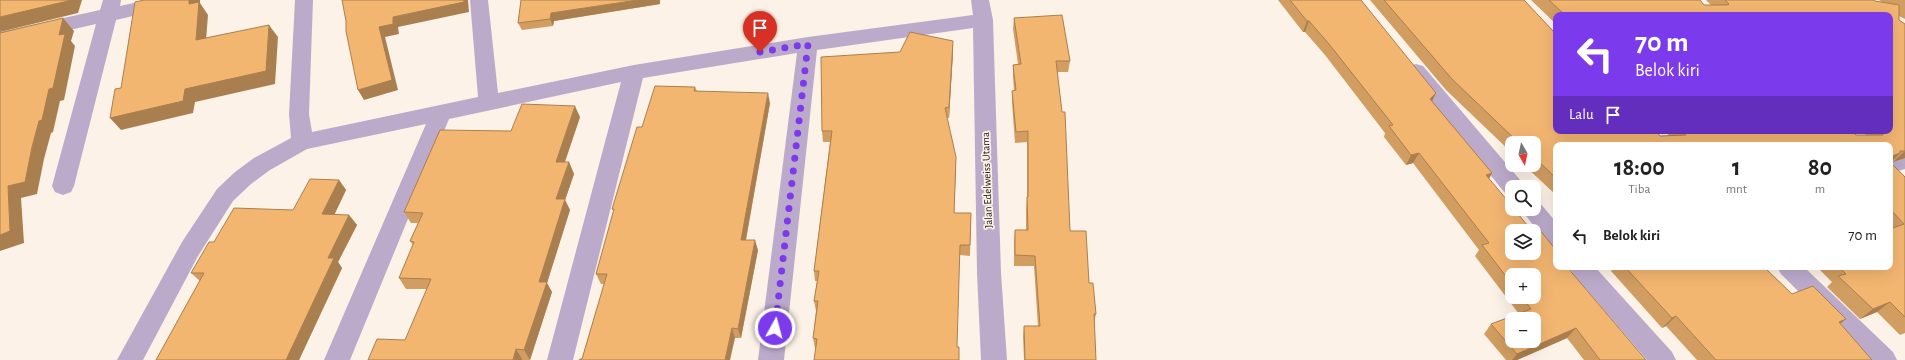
<!DOCTYPE html>
<html lang="id">
<meta charset="utf-8">
<style>
:root{--surface:#fff;--page:#f6f6f6;--text:#222;--muted:#767676}
body{margin:0;font-family:"Alegreya Sans",sans-serif;background:var(--page);color:var(--text);height:100vh;display:flex;flex-direction:column;font-size:15px;white-space:nowrap}
*{box-sizing:border-box;margin:0}
p{font-size:13px;color:var(--muted)}
.icon{flex:none;width:22px;height:22px;fill:none;stroke:currentColor;stroke-width:2;stroke-linecap:round;stroke-linejoin:round}
.map{position:relative;flex:1;overflow:hidden}
.details{position:absolute;left:1553px;top:142px;width:340px;height:128px;display:flex;flex-direction:column;background:var(--surface);border-radius:8px;box-shadow:0 4px 16px #0002}
.details>*{flex:none}
.guide{position:absolute;left:1553px;top:12px;width:340px;height:122px;border-radius:8px;box-shadow:0 4px 16px #0002;background:#7c3aed;color:#fff;overflow:hidden}
.needle{width:26px;rotate:171deg}
.controls{position:absolute;left:1505px;top:136px;display:grid;gap:8px}
.controls a{display:grid;place-items:center;width:36px;height:36px;border-radius:8px;background:var(--surface);box-shadow:0 4px 16px #0002;font-size:20px}
.pin{position:absolute;display:grid;place-items:center;width:34px;height:34px;color:#fff;margin:-41px -17px;border-radius:50% 50% 50% 0;rotate:-45deg;box-shadow:0 0 4px #0007}
.pin .icon{rotate:45deg}
.me{position:absolute;width:44px;margin:-22px;rotate:7deg;stroke-linejoin:round;filter:drop-shadow(0 0 3px #0008)}
.turn{display:flex;align-items:center;gap:14px;height:84px;padding:0 16px;font-size:18px}
.turn .icon{width:52px;height:52px;stroke-width:2.5}
.turn b{display:block;font-size:28px;line-height:34px}
.then{display:flex;align-items:center;height:38px;padding:0 16px;background:#0003;gap:8px;font-size:15px}
.eta{display:flex;justify-content:space-evenly;align-items:center;height:68px;text-align:center}
.eta b{font-size:24px;font-weight:600;line-height:28px}
ul{padding:0;list-style:none}
li{display:flex;align-items:center;gap:12px;height:52px;padding:0 16px}
li div{flex:1}
li b{display:block;font-size:15px}
li em{font-style:normal}
.map>svg:first-child{display:block}
.lines{fill:none;stroke-linecap:round;stroke-linejoin:round}
.minor{fill:#bcaacb;fill-rule:evenodd}
.wall{fill:#d19d61;fill-rule:evenodd}
.shaded-wall{fill:#aa7f4f}
.building{fill:#f3b671;stroke:#aa7f4f;fill-rule:evenodd}
.route{stroke:#7c3aed;stroke-width:7;stroke-dasharray:0 12.6}
.labels{text-anchor:middle;dominant-baseline:central;stroke-width:3.5;stroke-linejoin:round;paint-order:stroke}
.street-label{font-size:11px;fill:#1b1712;stroke:#fdf2e7}
</style>
<div class="map">
<svg width="1905" height="360" viewBox="0 0 1905 360">
<rect width="100%" height="100%" fill="#fdf2e7"/>
<g class="lines">
<!-- minor -->
<path class="minor" d="M103,0H121L120,6L147,0H185L183,4L116,20L74,186L71,192L63,195L55,192L52,186L96,24L0,46V32L100,10Z
M295,0H313L309,114L312,132L478,97L470,0H488L498,93L634,65L808,37L973,15L971,0H989L993,20L1001,273L1007,360H981L977,273L973,28L817,50L784,360H758L797,53L643,78L573,360H547L621,82L449,119L350,360H324L426,124L307,149L270,170L251,184L233,201L198,256L143,360H117L182,242L217,189L235,172L254,158L291,138L289,114Z
M1416,64L1423,66L1521,181L1524,187H1512V195L1505,193L1409,76L1406,71L1409,66Z
M1905,153V169L1890,173V157Z
M1534,201L1540,203L1556,222V247L1548,245L1521,209H1534Z
M1569,267H1595L1672,352L1676,360H1647L1573,274Z
M1777,267H1804L1893,352L1897,360H1867L1781,274Z"/>
</g>
<!-- wall -->
<path class="wall" d="M521,0H660V4L554,21L553,26L522,30L518,23Z
M1278,0H1361L1432,101L1492,173L1489,179L1556,267L1646,360H1584L1567,338L1517,360H1506L1484,334L1491,324L1519,314L1475,256L1479,250L1413,163L1406,165L1384,137L1385,133L1325,55L1305,32H1303ZM1512,275L1534,297H1512Z
M1370,0H1524L1554,32L1660,136H1669L1666,131H1851L1856,135H1866L1860,131H1890V15H1556V24L1531,0H1700L1704,5H1711L1706,0H1873L1875,1L1882,2L1879,0H1905V19L1899,16L1905,158L1893,162H1890L1905,177V333L1900,335L1877,312L1860,319L1827,287L1832,282L1817,267H1890V145H1556V195L1524,165H1534V143H1512V153L1446,90Z
M1014,18L1070,61L1068,72H1057L1070,231L1089,283L1096,314L1094,324L1096,360H1024L1023,336L1024,326H1038L1034,266H1014V241L1015,230H1026V208L1027,197V142L1015,143L1012,102V91H1014L1013,76V65L1018,64L1013,29Z
M900,52H953L949,118H947L956,168L954,213H971L970,256L960,255L816,348H815L813,338L816,311L814,301L817,281H815L814,271L830,142H823L822,131Z
M695,87L697,91L770,103L746,240L758,250L741,338H735L582,359L604,284H601L596,274L614,212L612,209L642,127Z
M580,117L565,162H569L574,174L565,200L570,210L547,283L552,292L530,360H368L405,340L427,289H406L399,278L413,245L410,241L418,223H411L404,212Z
M339,180L346,190L334,215H349L357,225L338,262L342,268L299,360H156L200,281L191,273L214,242L293,210Z
M1614,267H1764L1792,294L1840,324L1872,360H1697L1666,326L1662,328L1611,271Z"/>
<!-- shaded-wall -->
<path class="shaded-wall" d="M68,0H82L78,13L0,32V17Z
M189,0H200V3L208,15L205,53L196,40L189,4Z
M464,0H468L469,12L398,27L399,34L385,37L398,90L364,100L358,90L379,27L393,17Z
M638,0H660V4L554,21L553,26L550,19L551,13Z
M63,18L74,31L71,41L75,46L64,100L60,101L53,132L51,133L44,159L37,194L21,198L24,243L0,251V235L8,186L32,147Z
M1307,21H1309L1305,32H1303Z
M269,25L278,37L275,84L195,102L193,113L121,130L110,118L185,89Z
M953,41V52L949,118V107Z
M768,93L770,103L744,250L741,240Z
M1436,93L1431,104L1430,99Z
M575,106L580,117L561,173L556,162Z
M1905,151V158L1893,162Z
M1419,153L1413,163L1406,165L1411,155Z
M1900,153L1890,163V157Z
M569,162L574,174L565,200L570,210L547,283L552,292L530,360L524,350L556,199Z
M1492,173L1486,184V175Z
M339,180L346,190L330,224L322,214Z
M349,215L357,225L338,262L342,268L299,360H286L328,258Z
M755,240L758,250L741,338L738,329Z
M1890,302L1877,312L1860,319L1873,309Z
M1676,316L1666,326L1662,328L1672,318Z
M1846,319L1834,329L1839,322Z
M732,328L735,338L730,360H725Z
M1576,328L1567,338L1517,360H1512L1517,354Z
M516,349L522,359V360H513Z"/>
<!-- building -->
<path class="building" d="M0,0H68V1L0,17Z
M144,0H189V4L199,2L196,40L269,25L266,71L185,89L183,101L110,118L115,89L121,88L135,2Z
M342,0H464V2L393,17V24L379,27L392,80L358,90L346,31V21Z
M521,0H638L551,13L550,19L518,23Z
M1290,0H1361L1436,93L1430,99L1492,173L1486,175L1512,206V209H1514L1532,231L1539,229L1556,250V267H1567L1646,360H1600L1576,328L1517,354L1491,324L1531,309L1522,297H1534V275H1512V284L1482,245L1489,243L1419,153L1411,155L1389,126L1393,125L1329,44L1309,21H1307ZM1512,231H1534V253H1512ZM1512,319H1534V341H1512Z
M1384,0H1524L1554,32H1556V131H1656L1660,136L1686,135L1682,131H1851L1856,135H1883L1882,131H1890V15H1564V14L1549,0H1700L1704,5H1727L1729,4L1725,0H1873L1875,1L1899,5V20L1905,24V151H1900V153L1890,157V145H1556V178L1534,157V143H1519L1452,79Z
M1062,15L1070,61H1056L1062,112H1065L1070,231H1086L1089,283H1093L1096,314H1094L1096,360H1025L1024,326H1040L1035,256L1015,255V230H1028L1027,197H1028V131L1016,132L1012,91L1016,90L1013,65L1021,64L1014,18Z
M63,18L59,35L65,34L53,88L49,89L42,120L39,121L32,147L25,182L8,186L10,231L0,235V33Z
M910,32L953,41L949,107L945,108L956,157L954,213H971L970,245H960L957,347H959V360H814L817,339L813,338L818,301H814L819,271H814L832,131H822L821,57L900,52Z
M655,86L695,87L694,91L768,93L741,240H755L738,329L732,328L725,360H579L580,359H582L607,274H596L614,209H612L637,127H642Z
M522,104L575,106L556,162H569L556,199H565L539,282H547L524,350L516,349L513,360H368L377,339L405,340L431,279L399,278L414,242L410,241L423,213L404,212L440,130L511,131Z
M1890,162L1905,177V317L1890,302L1873,309L1838,276L1846,274L1839,267H1890V229L1904,224L1890,209Z
M310,179L339,180L322,214L349,215L328,258H334L286,360H156L204,273H191L209,242H214L234,208L293,210Z
M1625,267H1764L1792,294L1813,286L1846,319L1839,322L1872,360H1716L1676,316L1672,318Z"/>
<g class="lines">
<!-- route -->
<path class="route" d="M760,52L808,44L775,328"/>
</g>
<g class="labels">
<!-- street labels -->
<g class="street-label">
<text transform="translate(987 180) rotate(-92)">Jalan Edelweiss Utama</text>
</g>
</g>
</svg>
<div class="controls">
<a><svg class="needle" viewBox="-14 -14 28 28"><path d="M0-13l5 13h-10z" fill="#e53935"/><path d="M0 13l5-13h-10z" fill="#767676"/></svg></a>
<a><svg class="icon" aria-label="search" viewBox="0 0 24 24"><circle cx="10" cy="10" r="6"/><path d="M15 15l6 6"/></svg></a>
<a><svg class="icon" aria-label="layers" viewBox="0 0 24 24"><path d="M12 4l9 5-9 5-9-5zM3 14l9 5 9-5"/></svg></a>
<a>+</a>
<a>−</a>
</div>
<div class="pin" style="left:760px;top:52px;background:#d93025"><svg class="icon" aria-label="arrive" viewBox="0 0 24 24"><path d="M6 21V4h12l-3 4 3 4H6"/></svg></div>
<svg class="me" style="left:775px;top:328px" viewBox="-20 -20 40 40"><circle r="17" fill="#7c3aed" stroke="#fff" stroke-width="3"/><path d="M0-11L8 9 0 5-8 9z" fill="#fff"/></svg>
<div class="guide">
<div class="turn"><svg class="icon" aria-label="left" viewBox="0 0 24 24"><path d="M17 20v-9H6M10 6l-5 5 5 5"/></svg><div><b>70 m</b>Belok kiri</div></div>
<div class="then">Lalu<svg class="icon" aria-label="arrive" viewBox="0 0 24 24"><path d="M6 21V4h12l-3 4 3 4H6"/></svg></div>
</div>
<section class="details">
<div class="eta">
<div><b>18:00</b><p>Tiba</p></div>
<div><b>1</b><p>mnt</p></div>
<div><b>80</b><p>m</p></div>
</div>
<ul>
<li><svg class="icon" aria-label="left" viewBox="0 0 24 24"><path d="M17 20v-9H6M10 6l-5 5 5 5"/></svg><div><b>Belok kiri</b></div><em>70 m</em></li>
</ul>
</section>
</div>
